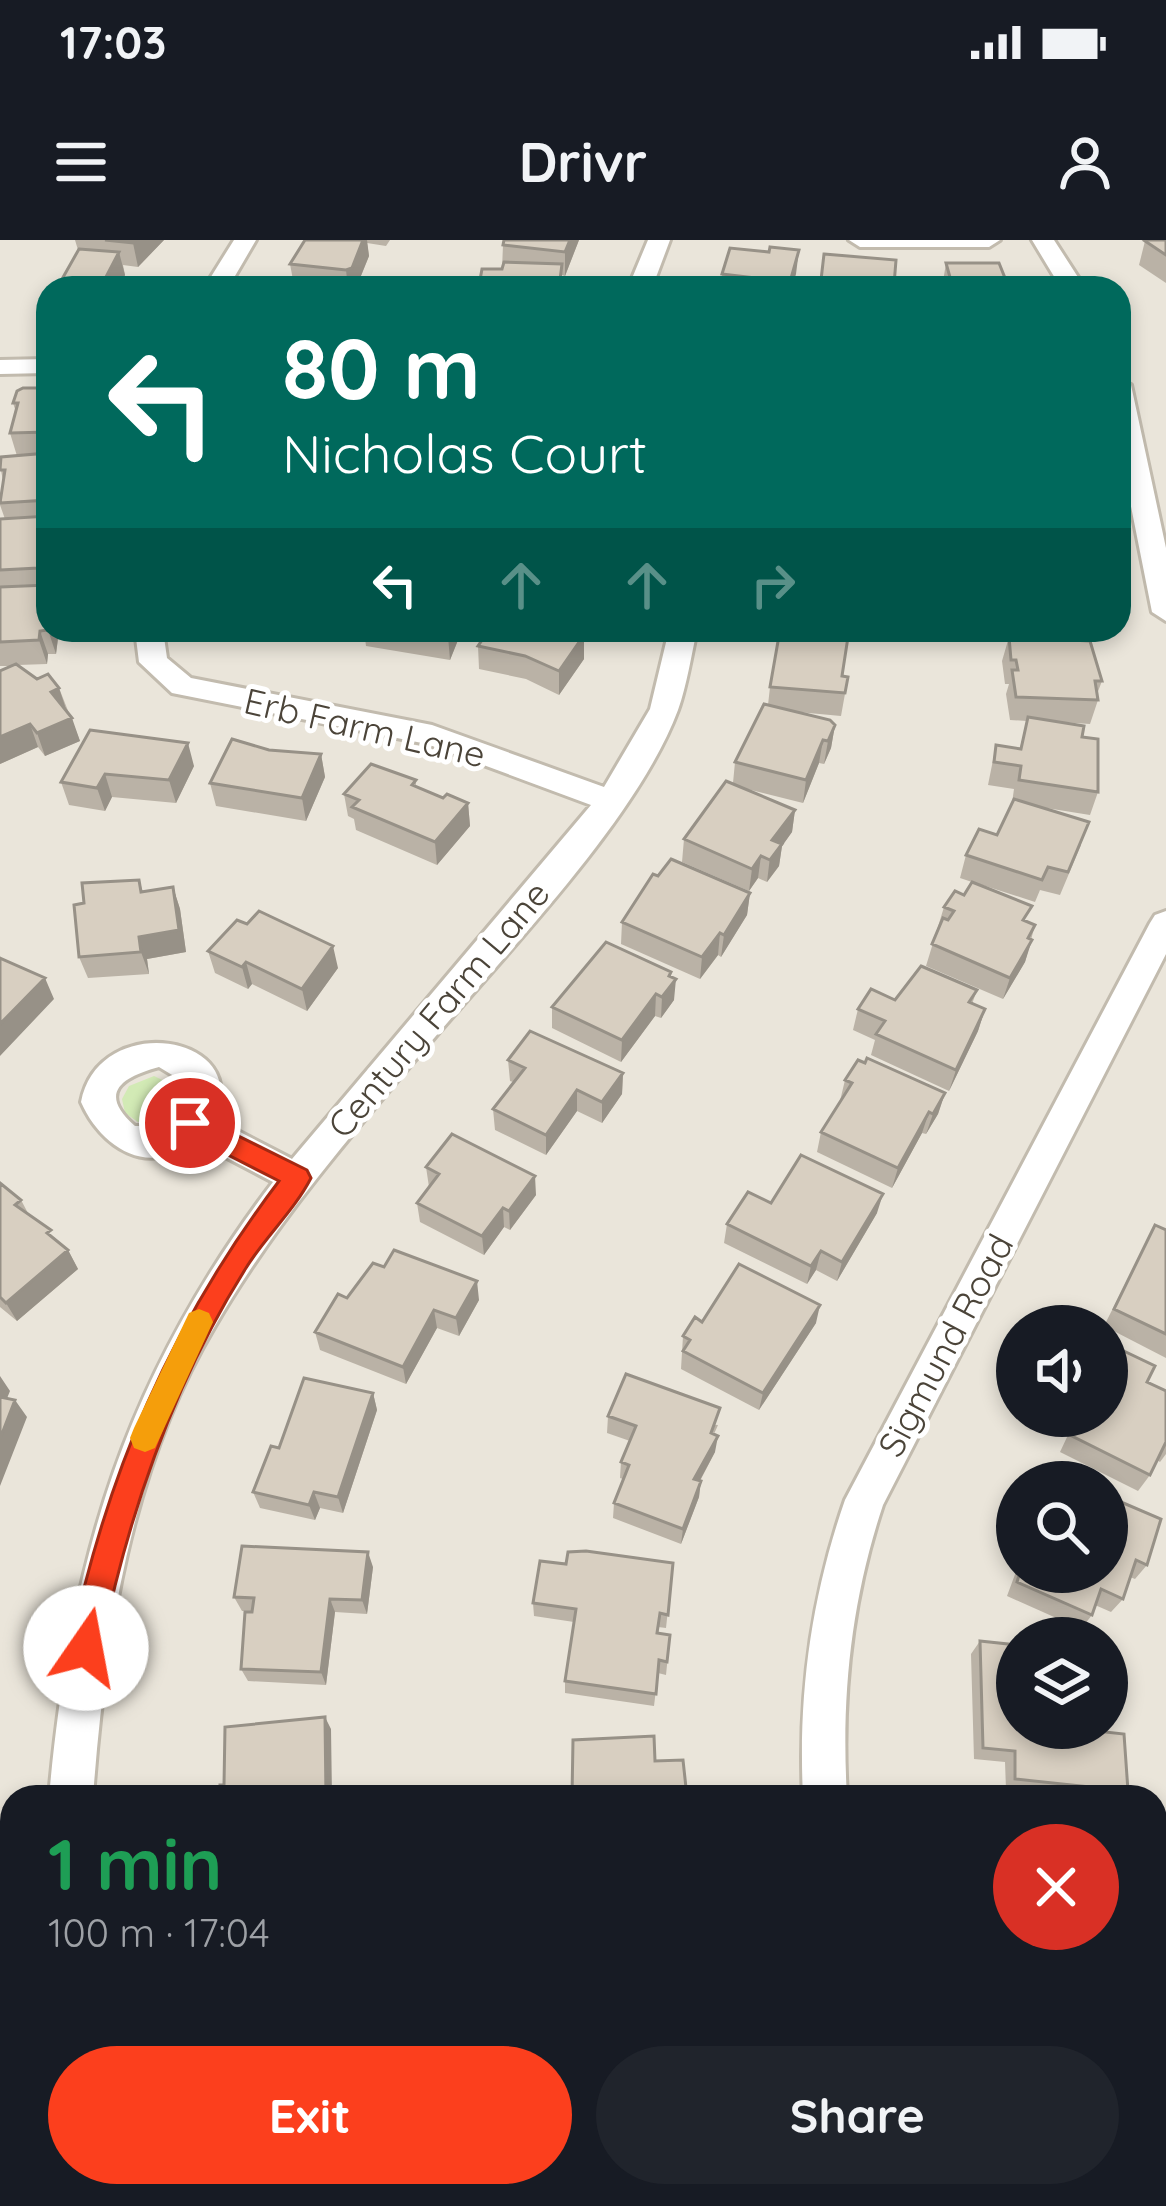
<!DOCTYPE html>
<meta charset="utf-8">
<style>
:root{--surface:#171b24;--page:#20242c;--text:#f1f3f6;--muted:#9ea1a6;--accent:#fc3f1d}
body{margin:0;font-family:Quicksand,sans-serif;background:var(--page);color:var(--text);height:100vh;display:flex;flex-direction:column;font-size:45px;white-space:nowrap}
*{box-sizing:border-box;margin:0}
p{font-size:39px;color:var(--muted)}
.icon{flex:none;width:66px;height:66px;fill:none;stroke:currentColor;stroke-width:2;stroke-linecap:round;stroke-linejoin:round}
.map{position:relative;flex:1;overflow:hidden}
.panel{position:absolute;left:0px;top:1545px;width:1167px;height:423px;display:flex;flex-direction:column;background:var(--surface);border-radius:36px 36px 0 0;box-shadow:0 6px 18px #0003}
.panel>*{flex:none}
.top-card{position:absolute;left:36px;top:36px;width:1095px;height:366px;border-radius:36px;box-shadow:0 6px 18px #0003;background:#00695c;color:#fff;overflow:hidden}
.fabs{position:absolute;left:996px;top:1065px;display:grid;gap:24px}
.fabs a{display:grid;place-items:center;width:132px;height:132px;border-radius:50%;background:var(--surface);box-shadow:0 6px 18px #0003;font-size:60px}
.pin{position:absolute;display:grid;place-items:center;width:102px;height:102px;color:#fff;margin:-51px;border:6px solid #fff;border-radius:50%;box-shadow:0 3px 12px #0007}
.me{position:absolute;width:132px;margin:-66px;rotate:12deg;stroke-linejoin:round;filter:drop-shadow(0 0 9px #0008)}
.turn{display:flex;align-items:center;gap:42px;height:252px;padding:0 48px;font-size:54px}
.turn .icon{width:156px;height:156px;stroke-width:2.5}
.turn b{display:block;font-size:84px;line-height:102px}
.lanes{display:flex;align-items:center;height:114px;padding:0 48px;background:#0003;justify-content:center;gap:60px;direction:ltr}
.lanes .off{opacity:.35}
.round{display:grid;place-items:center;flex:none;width:126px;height:126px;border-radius:63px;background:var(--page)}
.overview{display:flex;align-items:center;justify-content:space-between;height:204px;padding:0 48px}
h1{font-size:72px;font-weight:700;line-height:90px;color:#1e9e55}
.action{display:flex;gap:24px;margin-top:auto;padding:24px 48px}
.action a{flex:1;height:138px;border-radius:72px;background:var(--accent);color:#fff;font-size:48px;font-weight:700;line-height:138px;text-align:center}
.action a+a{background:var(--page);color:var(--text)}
.status{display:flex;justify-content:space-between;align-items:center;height:84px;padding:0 60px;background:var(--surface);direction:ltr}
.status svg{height:33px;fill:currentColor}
header{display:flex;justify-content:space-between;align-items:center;height:156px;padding:0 48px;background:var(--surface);font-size:54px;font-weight:700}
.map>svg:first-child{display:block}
.residential{fill:#eae5da;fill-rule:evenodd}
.green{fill:#d2eab5}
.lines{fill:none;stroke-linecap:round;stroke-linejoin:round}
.street-casing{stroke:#c2bbae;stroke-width:6}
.street{fill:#fff;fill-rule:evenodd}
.wall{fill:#bab2a6}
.shaded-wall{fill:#979187}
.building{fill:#d8cfc1;stroke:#979187;stroke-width:3}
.route{fill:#fc3f1d;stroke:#a42913;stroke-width:3}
.slow{fill:#f59e0b}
.labels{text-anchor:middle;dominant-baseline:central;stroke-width:10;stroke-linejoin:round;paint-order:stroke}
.street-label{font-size:36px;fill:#4b4439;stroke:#fff}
</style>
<div class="status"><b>17:03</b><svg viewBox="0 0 49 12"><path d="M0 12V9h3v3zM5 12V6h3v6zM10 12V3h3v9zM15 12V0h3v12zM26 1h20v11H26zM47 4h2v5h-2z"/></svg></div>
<header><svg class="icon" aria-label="menu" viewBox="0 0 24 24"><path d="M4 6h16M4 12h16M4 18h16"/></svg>Drivr<svg class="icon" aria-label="person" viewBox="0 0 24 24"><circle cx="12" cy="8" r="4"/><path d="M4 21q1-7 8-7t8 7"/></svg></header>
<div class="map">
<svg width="1166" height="1966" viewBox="0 0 1166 1966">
<rect width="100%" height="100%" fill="#f6f3ec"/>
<!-- residential -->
<path class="residential" d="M0,0H1166V1966H0ZM48,48H1119V390H48ZM1017,1086H1107V1176H1017ZM1017,1242H1107V1332H1017ZM1017,1398H1107V1488H1017ZM12,1557H1155V1956H12Z"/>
<!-- green -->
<path class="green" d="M154,836L177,847L178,863L166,876L138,882L125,873L122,859L129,846Z"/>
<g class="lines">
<defs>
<path id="street" d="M234,0H256L228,48H204Z
M648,0H670L652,48H628Z
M849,0H1000L989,7H860Z
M1032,0H1054L1085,48H1061Z
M48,119V133L0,134V120Z
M1119,138L1131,145L1166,308V381L1152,372L1119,206Z
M135,390H163L167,418L191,438L432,485L604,547L650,469L669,390H697C691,416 687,445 678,470C638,577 511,708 435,797C356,889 276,981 215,1086C131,1227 105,1396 93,1557H49C71,1316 125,1137 273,942L193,900C149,940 100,906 81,862C99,768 256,796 213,878L292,919L591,565L427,504L172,453L139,422ZM159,827L187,844L186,863L162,886H135C97,853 122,837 159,827Z
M1166,671V714L883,1265C851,1361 841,1456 847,1557H803C798,1454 811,1358 845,1260L1150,683L1155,675Z
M20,1956H70V1966H20Z
M938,1956H990L994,1966H942Z"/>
</defs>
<!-- street casing -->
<use href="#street" class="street-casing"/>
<!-- street -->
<use href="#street" class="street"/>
</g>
<!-- wall -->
<path class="wall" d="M75,0H164L138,27L123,25L125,35L121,44L78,10Z
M305,0H390L386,6L367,3L369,16L356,48H280L293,40L290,24Z
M579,0L565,36L562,35V48H481L480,40L502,29L503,5Z
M1166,0V43L1139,25L1145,1Z
M799,10L792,48H721L722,34L769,12Z
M824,14L896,20L894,48H820Z
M946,23L1009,48H942Z
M48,148V342L46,345L59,390L56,414H48L47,424L18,425L37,439L59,448L80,501L45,516L38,507L0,524L12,426H0V279H5L0,265L3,241L0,225L17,216L10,193L16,172L13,163Z
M274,390H343L338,399L308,398Z
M364,390H462L450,420L366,406Z
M790,390H850L849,396L835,395L842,436L848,437L841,476L798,472L835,485L831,508L824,524L819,523L803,563L743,548L795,570L792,592L782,606L779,626L767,642L758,638L749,651L682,622L684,599L733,543L735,522L768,465L770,447Z
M1002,390H1080L1079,395H1071L1069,400L1102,441L1097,454L1098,460L1090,484L1060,482L1082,497L1098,552L1090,575L1040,567L1081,605L1060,655L1040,650L1035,662L973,642L1026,682L1035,685L1025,722L1003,759L926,726L944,667L964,655L972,642L960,638L966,615L997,595L1012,563L1014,549L988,545L996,505L1020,508L1027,481L1010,480L1006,454L1009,444H1005L1002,421L1009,397L1011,398V393H1002Z
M584,395V419L559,455L526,439L479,429L478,406Z
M90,490L194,526L176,563L112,557L105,571L69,565L61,542Z
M269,510L321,514L325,537L306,581L216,566L210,543Z
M416,540V547L443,558L468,563L470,586L437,625L356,590L354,579L348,576L344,554Z
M658,636L750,653L747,675L721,717L718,715L700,739L621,704L622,682Z
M139,640L143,652L173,647L180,669L186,712L147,719L149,734L88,738L79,717L84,663Z
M208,711L338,728L307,771L252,744L248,749L215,733Z
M671,736L674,760L661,778L655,776L621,822L552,788V767Z
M977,750L972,764L985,769L978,791L949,851L871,815L875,800L853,790L858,769L895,760Z
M508,820L623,833L622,854L602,883L577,871L546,915L495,890L493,869L513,842L510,841Z
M845,840L945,853L938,874L926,894L922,893L892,948L817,912L821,892L840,861Z
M426,927L536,955L510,990L504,987L484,1015L420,982L417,963L429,947Z
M0,943L21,960L29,975L68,1010L78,1029L17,1081L0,1067Z
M771,963L877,973L837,1041L816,1030L807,1044L724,1003L727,984Z
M1155,985L1166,990V1118L1104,1086Z
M384,1027L479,1060L459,1096L437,1088L406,1144L320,1110L315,1092L347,1058Z
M702,1082L816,1083L759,1170L681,1129L683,1096Z
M1147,1142L1166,1151V1214L1160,1222L1157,1220L1150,1235L1138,1251L1060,1212L1076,1178L1072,1176H1107Z
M373,1153L377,1170L343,1273L320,1268L315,1280L260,1268L253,1252L279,1208Z
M608,1176L718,1185L714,1194L715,1212L700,1241L699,1257L681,1304L613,1278L614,1263L623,1239L620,1238L621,1222L630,1201L607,1193Z
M1107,1256L1147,1325L1135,1339L1130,1337L1123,1359L1111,1372L1095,1365L1092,1375L1081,1389L1007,1356L1017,1329V1332H1107Z
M1017,1269V1309L1003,1303Z
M673,1323L666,1388L658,1387L657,1393L670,1395L666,1435L658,1433L654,1466L565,1453V1441L574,1382L534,1376L533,1363L566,1324Z
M373,1327L367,1374L335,1372L326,1445L248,1441L241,1429L252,1371H242L234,1357Z
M980,1401L1096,1491L1128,1551L1121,1557H1077L1006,1549L1005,1522L974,1519L971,1414Z
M1166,1839V1923L1155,1911V1851Z
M1166,1925V1943L1158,1934Z"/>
<!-- shaded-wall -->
<path class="shaded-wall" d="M136,0H164L138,27L133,3Z
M363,0H367L369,16L356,48H348L346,30Z
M570,0H579L565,36V12Z
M799,10L796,34L792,48H789Z
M119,12L125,35L121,44L122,48H109L106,37Z
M39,318L46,342L45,352L38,328Z
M48,390H59L56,414Z
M450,390H462L450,420L448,396Z
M40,391L48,414L47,424L39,400Z
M584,395V419L559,455V431Z
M59,448L67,472L51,452Z
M72,478L80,501L45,516L37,493Z
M30,484L38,507L0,524V497Z
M835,485L831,508L824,524L828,501Z
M823,500L819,523L803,563L806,540Z
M188,503L194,526L176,563L169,540Z
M321,514L325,537L306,581L302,558Z
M105,534L112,557L105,571L97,548Z
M468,563L470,586L437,625L435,602Z
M795,570L792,592L782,606L779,626L767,642L772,600Z
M761,616L758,638L749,651L752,629Z
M173,647L180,669L186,712L147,719L149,734L141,712L139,697Z
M750,653L747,675L721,717L724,695Z
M720,693L718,715L700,739L702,717Z
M1032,700L1025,722L1003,759L1010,738Z
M333,706L338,728L307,771L302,749Z
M246,722L252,744L248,749L242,727Z
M671,732L670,746L676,739L674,760L661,778L662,757Z
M45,738L54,759L0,816V784Z
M656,754L655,776L621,822L622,800Z
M985,769L978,791L949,851L956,830Z
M623,833L622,854L602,883V862Z
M577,850V871L546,915V895Z
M945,853L938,874L926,894L933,874Z
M929,872L922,893L892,948L898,928Z
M535,936L536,955L510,990L509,971Z
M883,954L877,973L837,1041L842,1022Z
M503,968L504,987L484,1015L482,996Z
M68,1010L78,1029L17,1081L6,1063Z
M821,1011L816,1030L807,1044L811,1026Z
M477,1041L479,1060L459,1096L456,1078Z
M820,1065L816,1083L759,1170L763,1153Z
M434,1070L437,1088L406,1144L403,1127Z
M0,1136L10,1151L1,1173L0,1171Z
M373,1153L377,1170L343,1273L338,1257Z
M15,1160L27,1177L0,1246V1199Z
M718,1196L715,1212L692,1255L694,1239Z
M701,1241L699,1257L681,1304L683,1289Z
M314,1252L320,1268L315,1280L309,1265Z
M368,1312L373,1327L367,1374L362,1360Z
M330,1359L335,1372L326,1445L321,1432Z
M325,1477L331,1489L332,1557H326Z
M343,1956H349V1966H343Z"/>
<!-- building -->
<path class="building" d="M105,0H136L133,3Z
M305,0H363L352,28L346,30L290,24Z
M504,0H570L565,12L503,5Z
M1148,0H1166V15L1145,1Z
M770,7L799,10L790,42L722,34L730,8L769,12Z
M79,9L119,12L106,37L119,38L114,48H57Z
M824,14L896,20L894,45L821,40Z
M504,22L562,24L559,48H498V40H480L482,29H502Z
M946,23H999L1009,48H953Z
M284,39L354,43L352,48H280Z
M23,148H48V192L10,193L18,163H13L17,151Z
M48,213V260L0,263L5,230H0L1,217Z
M48,276V318H39L38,328L0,330V279Z
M48,345V390L40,391L39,400L0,402V347Z
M408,390H450L448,396Z
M489,390H567L584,395L559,431L525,416L478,406Z
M780,390L848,397L842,436L848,437L845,453L770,447Z
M1009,397L1090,401L1102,441H1095L1098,460L1016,457L1012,430H1018L1016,420H1011Z
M16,424L37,439L48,434L59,448L51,452L72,478L37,493L30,484L0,497V431Z
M764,464L830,480L835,485L828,501L823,500L806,540L735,522Z
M1028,477L1084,486L1082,497L1098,499V552L1019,540L1021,526L994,522L996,505L1021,509Z
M90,490L188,503L169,540L105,534L97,548L61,542Z
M232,499L269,510L321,514L302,558L210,543Z
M371,524L416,540L412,545L443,558L447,554L468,563L435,602L352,567L359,560L344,554Z
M726,541L795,570L772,600L782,604L770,620L761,616L752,629L684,599Z
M1014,559L1089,582L1068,632L1048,627L1042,640L966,615L979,589L997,595Z
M671,619L750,653L724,695L720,693L702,717L622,682L653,634L658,636Z
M139,640L141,652L173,647L179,690L139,697L141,712L79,717L74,665L84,663L82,643Z
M972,642L1032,666L1023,680L1035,685L1028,698L1032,700L1010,738L932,704L943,678L948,680L954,671L944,667L955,651L964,655Z
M259,671L333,706L302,749L246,722L242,727L208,711L237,680L247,684Z
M606,702L671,732L669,736L676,739L662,757L656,754L622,800L552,767Z
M0,718L45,738L0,784Z
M921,726L977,750L969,762L985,769L956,830L876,794L885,781L858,769L871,749L895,760Z
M530,791L623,833L602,862L577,850L546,895L493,869L525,828L508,820Z
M867,818L945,853L933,874L929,872L898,928L821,892L852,843L845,840L858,820L865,823Z
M452,894L535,936L509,971L503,968L482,996L417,963L439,934L426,927Z
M801,915L883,954L842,1022L821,1011L811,1026L727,984L748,952L771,963Z
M0,943L21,960L15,965L51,990L47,993L68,1010L6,1063L0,1057Z
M1155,985L1166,990V1094L1114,1069Z
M394,1010L477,1041L456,1078L434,1070L403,1127L315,1092L338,1054L347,1058L373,1023L384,1027Z
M739,1024L820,1065L763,1153L683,1111L690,1100L683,1096L695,1077L702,1082Z
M1107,1103L1155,1126L1147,1142L1166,1151V1202L1150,1235L1070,1195L1079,1176H1107Z
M626,1134L720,1168L711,1193L718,1196L694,1239L701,1241L683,1289L614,1263L629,1225L621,1222L636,1186L608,1176Z
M304,1138L373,1153L338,1257L314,1252L309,1265L253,1252L271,1206L279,1208Z
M0,1157L15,1160L0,1199Z
M1058,1235L1075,1242H1055Z
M1107,1256L1161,1279L1147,1325L1136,1320L1123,1359L1101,1349L1092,1375L1017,1342L1020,1332H1107Z
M242,1306L368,1312L362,1360L330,1359L321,1432L241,1429L245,1372H252L254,1358L234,1357Z
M586,1311L673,1323L668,1375L660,1373L657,1393L670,1395L667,1422L659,1420L656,1454L565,1441L576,1369L533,1363L540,1321L566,1324L568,1312Z
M980,1401L1017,1405V1488H1096V1491L1124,1494L1128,1551L1015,1539V1511L983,1508Z
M325,1477L326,1557H220V1545H224L225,1487Z
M654,1496L655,1521L683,1520L687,1557H572L573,1500Z
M1166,1667V1749L1155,1753V1672Z
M1166,1852V1904L1155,1892V1885L1163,1876L1155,1868V1864Z
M233,1956H343V1966H233Z
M667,1956H768L773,1966H672Z"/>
<!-- route -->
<path class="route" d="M190,872L307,930L311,938C294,971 265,997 246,1028C173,1144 128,1275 101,1408L97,1420L86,1424L74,1420L70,1408C107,1233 170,1085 279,941L181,891L177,883Z"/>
<!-- slow -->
<path class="slow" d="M199,1069L209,1073L213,1082L155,1208L145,1212L134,1208L130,1198L134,1188L189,1073Z"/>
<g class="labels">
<!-- street labels -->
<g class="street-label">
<text transform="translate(365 487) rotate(13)">Erb Farm Lane</text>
<text transform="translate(438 769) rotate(-50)">Century Farm Lane</text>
<text transform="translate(945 1105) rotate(-62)">Sigmund Road</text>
</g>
</g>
</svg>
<div class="fabs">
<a><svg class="icon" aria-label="sound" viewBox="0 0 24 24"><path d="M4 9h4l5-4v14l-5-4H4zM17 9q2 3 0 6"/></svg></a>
<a><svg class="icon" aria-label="search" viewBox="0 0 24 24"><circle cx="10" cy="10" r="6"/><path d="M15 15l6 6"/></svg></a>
<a><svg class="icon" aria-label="layers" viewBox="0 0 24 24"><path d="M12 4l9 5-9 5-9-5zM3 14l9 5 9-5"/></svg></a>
</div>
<div class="pin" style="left:190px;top:883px;background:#d93025"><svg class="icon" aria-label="arrive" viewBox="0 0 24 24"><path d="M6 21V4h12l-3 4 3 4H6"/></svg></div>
<svg class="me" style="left:86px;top:1408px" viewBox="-20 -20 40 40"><circle r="19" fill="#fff"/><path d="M0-13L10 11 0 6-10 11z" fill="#fc3f1d"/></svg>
<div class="top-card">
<div class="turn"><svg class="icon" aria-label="left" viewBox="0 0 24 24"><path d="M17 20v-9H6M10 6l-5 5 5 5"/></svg><div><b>80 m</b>Nicholas Court</div></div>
<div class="lanes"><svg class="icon" aria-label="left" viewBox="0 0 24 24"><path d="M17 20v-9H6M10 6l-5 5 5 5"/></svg><svg class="icon off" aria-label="ahead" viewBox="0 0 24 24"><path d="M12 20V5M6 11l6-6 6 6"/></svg><svg class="icon off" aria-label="ahead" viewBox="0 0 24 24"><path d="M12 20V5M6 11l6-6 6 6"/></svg><svg class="icon off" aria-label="right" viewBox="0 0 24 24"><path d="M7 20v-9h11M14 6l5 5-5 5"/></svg></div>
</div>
<section class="panel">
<div class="overview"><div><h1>1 min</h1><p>100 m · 17:04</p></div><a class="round" style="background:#d93025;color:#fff"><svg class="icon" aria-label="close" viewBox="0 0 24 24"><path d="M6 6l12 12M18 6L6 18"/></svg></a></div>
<div class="action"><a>Exit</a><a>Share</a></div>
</section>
</div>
